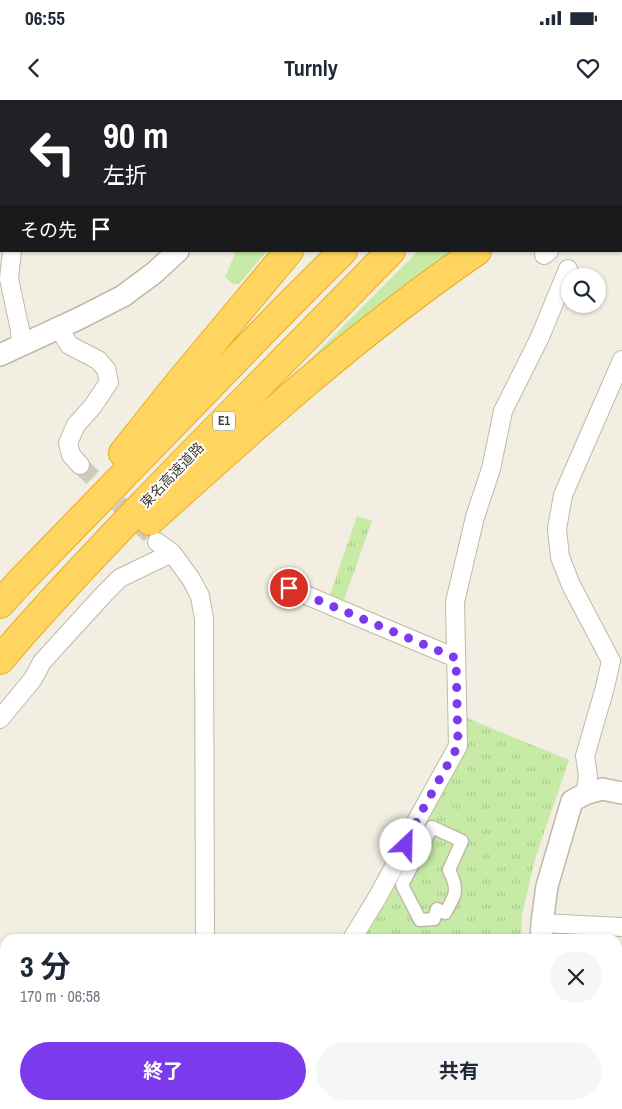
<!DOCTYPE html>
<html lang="ja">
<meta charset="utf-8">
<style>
:root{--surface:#fff;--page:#f6f6f7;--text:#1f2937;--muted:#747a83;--accent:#7c3aed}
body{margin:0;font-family:"Archivo Narrow","Noto Sans JP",sans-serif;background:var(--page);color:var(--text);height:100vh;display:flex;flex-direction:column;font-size:19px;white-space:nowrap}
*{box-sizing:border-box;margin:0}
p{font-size:16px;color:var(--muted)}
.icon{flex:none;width:28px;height:28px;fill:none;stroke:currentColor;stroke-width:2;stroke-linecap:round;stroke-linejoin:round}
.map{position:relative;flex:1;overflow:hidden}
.sheet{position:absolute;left:0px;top:834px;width:622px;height:176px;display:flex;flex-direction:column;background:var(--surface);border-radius:15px 15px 0 0;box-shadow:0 1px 4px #0004}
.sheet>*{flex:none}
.top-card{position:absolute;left:0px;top:0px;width:622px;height:152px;box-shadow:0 1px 4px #0004;background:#202124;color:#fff;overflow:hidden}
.buttons{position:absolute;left:561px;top:168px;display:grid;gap:10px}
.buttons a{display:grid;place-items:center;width:45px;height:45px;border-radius:50%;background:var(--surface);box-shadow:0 1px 4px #0004;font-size:25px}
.pin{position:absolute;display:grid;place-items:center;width:42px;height:42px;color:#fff;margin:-21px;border:2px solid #fff;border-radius:50%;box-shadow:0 1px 5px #0007}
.me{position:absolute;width:55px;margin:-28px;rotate:24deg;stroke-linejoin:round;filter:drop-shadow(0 0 4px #0008)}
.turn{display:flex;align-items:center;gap:18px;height:105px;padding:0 20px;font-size:22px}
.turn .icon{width:65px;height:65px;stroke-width:2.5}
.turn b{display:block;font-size:35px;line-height:42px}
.then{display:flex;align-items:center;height:48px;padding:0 20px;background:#0003;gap:10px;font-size:19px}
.round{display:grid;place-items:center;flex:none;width:52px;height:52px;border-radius:26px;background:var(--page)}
.overview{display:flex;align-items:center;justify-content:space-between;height:85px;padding:0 20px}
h1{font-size:30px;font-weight:700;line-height:38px}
.primary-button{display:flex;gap:10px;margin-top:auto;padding:10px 20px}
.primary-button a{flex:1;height:58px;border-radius:30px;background:var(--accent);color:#fff;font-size:20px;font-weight:700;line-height:58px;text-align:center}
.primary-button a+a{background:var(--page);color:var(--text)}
.status{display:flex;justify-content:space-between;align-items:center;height:35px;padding:0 25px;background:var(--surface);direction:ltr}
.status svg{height:14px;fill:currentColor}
header{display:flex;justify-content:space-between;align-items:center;height:65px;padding:0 20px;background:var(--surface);font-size:22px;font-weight:700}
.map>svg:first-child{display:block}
.grass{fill:#c7eaa6}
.park{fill:url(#park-tufts)}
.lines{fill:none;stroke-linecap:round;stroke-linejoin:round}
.minor-tunnel{stroke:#cfcbbe;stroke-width:18;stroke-dasharray:18 9;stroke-linecap:butt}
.pedestrian-casing{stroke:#c1b9a6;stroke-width:15}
.minor-casing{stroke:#c1b9a6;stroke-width:20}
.tertiary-casing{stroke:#c1b9a6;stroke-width:24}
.motorway-casing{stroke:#e8ad25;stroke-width:30}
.pedestrian{stroke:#fff;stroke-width:12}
.minor{stroke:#fff;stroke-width:18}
.tertiary{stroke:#fff;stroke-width:21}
.motorway{stroke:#ffd45f;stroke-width:28}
.route{stroke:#7c3aed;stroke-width:9;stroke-dasharray:0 16.2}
.labels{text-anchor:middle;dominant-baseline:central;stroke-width:4;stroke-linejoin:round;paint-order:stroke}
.shield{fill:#fff;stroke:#7c7870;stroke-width:1}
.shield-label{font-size:12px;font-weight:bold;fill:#443e32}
.street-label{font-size:14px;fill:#443e32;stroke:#fff}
</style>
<div class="status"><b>06:55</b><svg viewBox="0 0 49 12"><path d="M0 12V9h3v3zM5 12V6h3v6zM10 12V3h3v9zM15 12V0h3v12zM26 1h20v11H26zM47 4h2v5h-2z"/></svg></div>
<header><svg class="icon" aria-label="back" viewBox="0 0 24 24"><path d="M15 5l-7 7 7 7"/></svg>Turnly<svg class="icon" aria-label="heart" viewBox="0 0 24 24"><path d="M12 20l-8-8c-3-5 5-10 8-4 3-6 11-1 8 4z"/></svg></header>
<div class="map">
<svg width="622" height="1009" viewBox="0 0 622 1009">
<defs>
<pattern id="park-tufts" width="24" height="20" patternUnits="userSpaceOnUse" patternTransform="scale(1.25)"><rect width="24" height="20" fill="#c7eaa6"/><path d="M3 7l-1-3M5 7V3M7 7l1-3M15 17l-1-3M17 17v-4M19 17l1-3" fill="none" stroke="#acca8f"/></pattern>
</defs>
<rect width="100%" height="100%" fill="#f2eee1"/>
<!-- grass -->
<path class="grass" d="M232,151H267L239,184H233L225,177L235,154Z
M418,151H464L289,281Z"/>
<!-- park -->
<path class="park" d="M357,416L372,421L344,500L330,495Z
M467,618L569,660L535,759L522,815L521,839H360L416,744L467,645Z"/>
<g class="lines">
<!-- minor-tunnel -->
<path class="minor-tunnel" d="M80,365L157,442"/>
<defs>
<path id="pedestrian" d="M432,727L462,741L449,770C459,790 456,795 445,813L437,809L434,819L420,820L402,785Z"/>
<path id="minor" d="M249,0L250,1
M92,1L93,0
M621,123H622
M12,151L9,179L20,230L21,246
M544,155L549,151
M59,228L69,245L98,260L106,269L109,282L93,306L76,325L68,343L71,355L80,365
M157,442L172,453L191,479L200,496L204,519L205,839
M289,488L456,558
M0,619L33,579L42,562L104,494L120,478L172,453
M585,694L588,676L585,656L604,591L611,561L571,485L560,457L557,429L563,395L622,260
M542,823L622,827
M352,839L377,798L406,745L418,718L458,646L455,502L475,417L491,369L503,311L540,237L568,169
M618,905H622
M206,1005L208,1009
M421,1005L423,1009
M337,1009L340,1007L368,1005"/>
<path id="tertiary" d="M269,1V0
M0,255L80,218L123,196L154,173L178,151
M541,839L542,823L547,786L572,701L585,694L602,689L622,693
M535,1005L536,1009
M120,1009L125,1005"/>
<path id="motorway" d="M352,1V0
M501,1L502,0
M555,1L556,0
M621,79H622
M123,353L178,284L289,151
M150,421C255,326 360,231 477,151
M0,504L19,483L281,213L343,151
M0,560C45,506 95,455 144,403C225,319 309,235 391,151"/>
</defs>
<!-- pedestrian casing -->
<use href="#pedestrian" class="pedestrian-casing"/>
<!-- minor casing -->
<use href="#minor" class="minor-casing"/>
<!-- tertiary casing -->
<use href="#tertiary" class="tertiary-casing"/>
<!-- motorway casing -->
<use href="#motorway" class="motorway-casing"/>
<!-- pedestrian -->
<use href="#pedestrian" class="pedestrian"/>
<!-- minor -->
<use href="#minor" class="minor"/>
<!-- tertiary -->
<use href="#tertiary" class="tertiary"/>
<!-- motorway -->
<use href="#motorway" class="motorway"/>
</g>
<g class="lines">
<!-- route -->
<path class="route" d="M289,488L456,558L458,646L418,718L406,745"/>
</g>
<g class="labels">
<!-- shield labels -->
<rect class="shield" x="213" y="311.5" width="22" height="19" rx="4"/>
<g class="shield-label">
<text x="224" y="321">E1</text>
</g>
<!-- street labels -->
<g class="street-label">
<text transform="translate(172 375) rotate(-46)">東名高速道路</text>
</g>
</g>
</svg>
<div class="buttons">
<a><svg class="icon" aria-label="search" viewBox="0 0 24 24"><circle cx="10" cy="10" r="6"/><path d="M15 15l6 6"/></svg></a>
</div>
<div class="pin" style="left:289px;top:488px;background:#d93025"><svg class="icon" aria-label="arrive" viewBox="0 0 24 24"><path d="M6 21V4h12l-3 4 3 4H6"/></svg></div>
<svg class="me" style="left:406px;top:745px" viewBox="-20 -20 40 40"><circle r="19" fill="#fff"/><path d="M0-13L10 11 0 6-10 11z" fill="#7c3aed"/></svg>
<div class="top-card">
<div class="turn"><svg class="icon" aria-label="left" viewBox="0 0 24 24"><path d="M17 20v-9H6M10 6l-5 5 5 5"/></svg><div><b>90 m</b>左折</div></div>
<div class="then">その先<svg class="icon" aria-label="arrive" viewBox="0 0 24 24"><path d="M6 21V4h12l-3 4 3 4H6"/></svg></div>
</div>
<section class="sheet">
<div class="overview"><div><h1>3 分</h1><p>170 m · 06:58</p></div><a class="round"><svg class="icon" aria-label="close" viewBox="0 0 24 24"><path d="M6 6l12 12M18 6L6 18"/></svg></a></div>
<div class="primary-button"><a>終了</a><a>共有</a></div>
</section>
</div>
